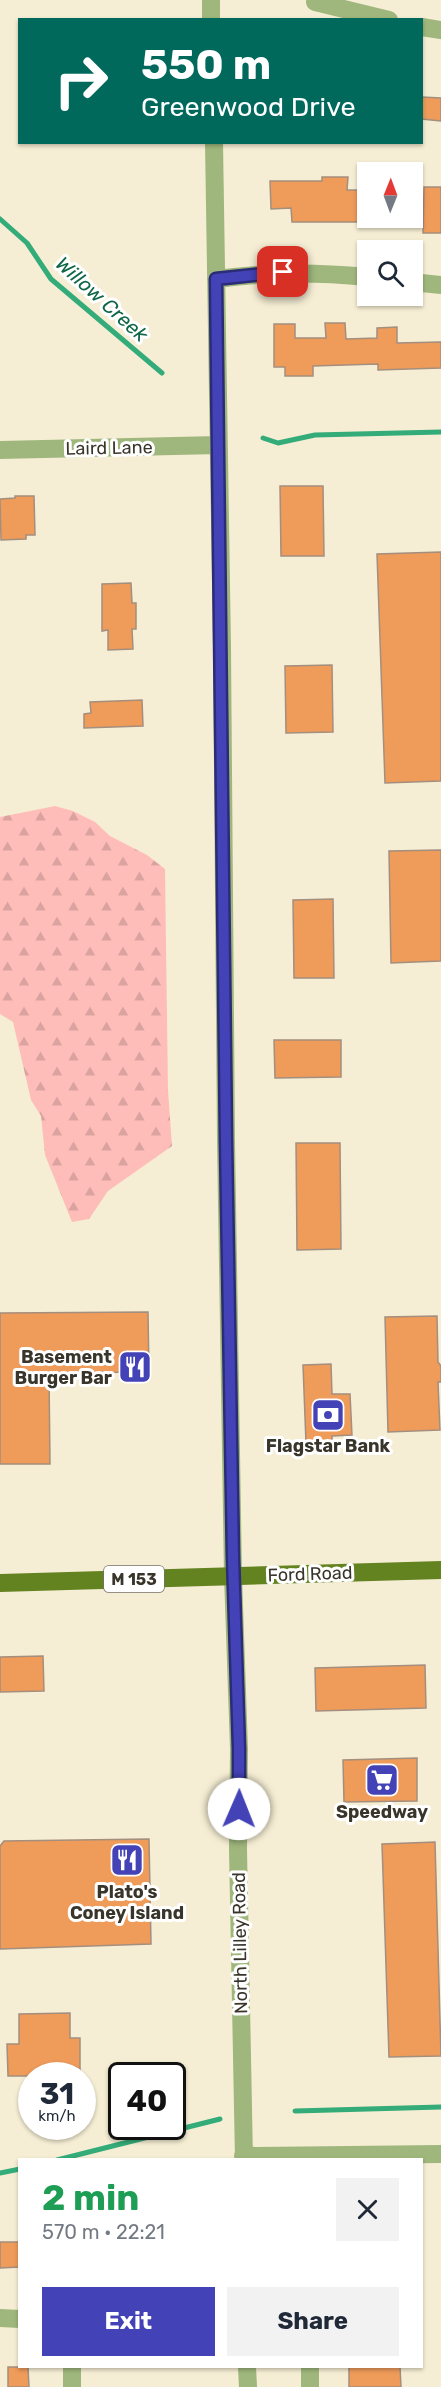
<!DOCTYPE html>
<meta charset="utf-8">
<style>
:root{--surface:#fff;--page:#f2f2f3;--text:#1f2937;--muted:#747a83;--accent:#4442b7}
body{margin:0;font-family:Rubik,sans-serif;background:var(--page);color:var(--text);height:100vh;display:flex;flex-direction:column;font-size:22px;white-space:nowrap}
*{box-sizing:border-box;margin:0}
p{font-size:20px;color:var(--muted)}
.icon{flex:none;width:33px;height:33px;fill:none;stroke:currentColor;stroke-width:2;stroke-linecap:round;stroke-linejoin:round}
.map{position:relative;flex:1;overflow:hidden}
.details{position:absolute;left:18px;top:2158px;width:405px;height:210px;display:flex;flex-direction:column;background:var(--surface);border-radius:0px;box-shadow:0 2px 4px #0004}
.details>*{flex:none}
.hud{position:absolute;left:18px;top:18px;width:405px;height:126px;border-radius:0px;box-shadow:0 2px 4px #0004;background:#00695c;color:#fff;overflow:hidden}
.needle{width:39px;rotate:1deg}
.fabs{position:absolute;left:357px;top:162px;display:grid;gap:12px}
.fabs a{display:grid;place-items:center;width:66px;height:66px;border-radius:0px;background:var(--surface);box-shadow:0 2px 4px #0004;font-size:30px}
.speed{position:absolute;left:18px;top:2062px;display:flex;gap:12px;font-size:30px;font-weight:700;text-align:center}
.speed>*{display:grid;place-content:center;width:78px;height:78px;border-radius:50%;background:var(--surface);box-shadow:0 2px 4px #0004;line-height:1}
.speed small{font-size:15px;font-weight:400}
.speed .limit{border:3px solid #111;border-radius:9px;background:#fff;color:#111}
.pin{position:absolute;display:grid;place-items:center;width:51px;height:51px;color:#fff;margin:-26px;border-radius:12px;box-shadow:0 3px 9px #0006}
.me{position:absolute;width:66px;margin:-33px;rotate:1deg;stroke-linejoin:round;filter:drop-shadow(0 0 4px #0008)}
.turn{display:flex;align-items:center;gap:21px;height:126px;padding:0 24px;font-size:27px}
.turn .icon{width:78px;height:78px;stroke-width:2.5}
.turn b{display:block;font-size:42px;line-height:51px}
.round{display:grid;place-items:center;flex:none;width:63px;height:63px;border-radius:0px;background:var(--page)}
.summary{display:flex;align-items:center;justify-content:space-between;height:102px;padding:0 24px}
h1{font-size:36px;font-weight:700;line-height:45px;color:#1e9e55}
.action{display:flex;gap:12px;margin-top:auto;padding:12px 24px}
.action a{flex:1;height:69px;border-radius:0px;background:var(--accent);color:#fff;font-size:24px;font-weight:700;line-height:69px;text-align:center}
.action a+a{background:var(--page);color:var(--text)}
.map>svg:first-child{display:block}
.forest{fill:url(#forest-firs)}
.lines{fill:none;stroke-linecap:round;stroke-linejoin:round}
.stream{stroke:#34ac79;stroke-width:5}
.building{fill:#ef9b5a;stroke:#a48e7e;stroke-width:1.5}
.minor{stroke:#9fb77c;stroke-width:18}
.major{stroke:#638321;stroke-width:18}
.route-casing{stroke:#2c2b77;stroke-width:15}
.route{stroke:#4442b7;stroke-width:10}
.labels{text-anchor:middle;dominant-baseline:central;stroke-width:6;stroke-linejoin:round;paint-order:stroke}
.shield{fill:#fff;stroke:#74726b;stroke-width:1.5}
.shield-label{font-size:16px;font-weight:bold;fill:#39352b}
.street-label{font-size:18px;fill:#39352b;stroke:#fff}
.poi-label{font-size:18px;font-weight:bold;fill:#39352b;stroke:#fff}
.water-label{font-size:20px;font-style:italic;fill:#0f6745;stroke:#fff}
</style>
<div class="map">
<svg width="441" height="2387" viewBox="0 0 441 2387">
<defs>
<pattern id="forest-firs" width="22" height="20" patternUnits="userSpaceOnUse" patternTransform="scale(1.5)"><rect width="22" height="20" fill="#ffbdba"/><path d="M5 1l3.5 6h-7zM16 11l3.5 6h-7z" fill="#dba3a0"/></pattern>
</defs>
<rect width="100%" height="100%" fill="#f6eed4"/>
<!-- forest -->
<path class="forest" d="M55,806L73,811L95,822L110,836L147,855L165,869L168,1090L172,1146L108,1191L89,1219L72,1222L45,1155L41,1116L31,1100L13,1022L0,1014V817Z"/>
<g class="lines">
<!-- stream -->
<path class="stream" d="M0,219L27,243L51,279L162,373
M263,438L278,443L315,435L441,432
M295,2111L441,2107
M57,2160L220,2119
M0,2173L20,2169"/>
</g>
<!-- building -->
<path class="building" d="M422,97L441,98V121L422,119Z
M322,177H348L347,190H360L359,222H292L291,208L271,209L270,181H322Z
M424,187H441V233H423Z
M325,323H345L346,339L377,338V328L397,327V343L441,342V368L378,370V364L313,366V376H285V367H274V324H295V338H326Z
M280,486H323L324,556H281Z
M15,496H34L35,535H26V539L1,540L0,499L15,498Z
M441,552V781L385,783L377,554Z
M131,583L132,603H136V629H132L133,649L108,650V630L102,631V584Z
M332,665L333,732L286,733L285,666Z
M142,700L143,726L84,728V714L91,713L90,702Z
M441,850V961L391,963L389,851Z
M333,899L334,978H294L293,900Z
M274,1040H341V1077L275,1078Z
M296,1143H340L341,1249L297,1250Z
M148,1312L149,1372L49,1373L50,1464H0V1313Z
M437,1316L438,1362L441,1366V1382H438L440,1430L388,1432L385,1317Z
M331,1364L332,1394H350L352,1435L332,1436V1442L306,1443L303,1365Z
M43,1656L44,1691L0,1692V1657Z
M425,1665L426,1708L316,1711L315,1668Z
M417,1758V1801L344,1802L343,1760Z
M149,1839L151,1944L0,1949V1846L4,1841Z
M435,1842L441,2056L389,2057L382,1844Z
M70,2013V2038H80V2076H8L7,2044H19V2014Z
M0,2242H20V2267L0,2268Z
M8,2367H28L29,2387H8Z
M349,2367H400L401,2387H349Z"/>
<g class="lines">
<!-- minor -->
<path class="minor" d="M211,0V20
M315,2L389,20
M422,27L441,30
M214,142L222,647L226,1141L233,1576L239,1749L238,1849L244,2160
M216,279C270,272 314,272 368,277
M412,282L441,285
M0,450L218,445
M243,2156L441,2154
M0,2318L20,2319
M72,2367V2387
M247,2367L248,2387
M310,2367V2387"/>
<!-- major -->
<path class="major" d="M0,1583L441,1570"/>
</g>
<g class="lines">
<defs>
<path id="route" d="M239,1809V1749L233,1558L226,1141L216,279L283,272"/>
</defs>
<!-- route casing -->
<use href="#route" class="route-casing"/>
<!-- route -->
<use href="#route" class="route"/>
</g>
<!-- icons -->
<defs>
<symbol id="restaurant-square" viewBox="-11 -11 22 22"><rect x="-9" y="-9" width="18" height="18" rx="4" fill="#4442b7" stroke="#fff"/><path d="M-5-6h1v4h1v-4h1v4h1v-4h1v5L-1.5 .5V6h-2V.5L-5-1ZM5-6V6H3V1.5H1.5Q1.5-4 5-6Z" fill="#fff"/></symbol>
<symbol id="bank-square" viewBox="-11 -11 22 22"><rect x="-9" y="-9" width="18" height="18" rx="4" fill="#4442b7" stroke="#fff"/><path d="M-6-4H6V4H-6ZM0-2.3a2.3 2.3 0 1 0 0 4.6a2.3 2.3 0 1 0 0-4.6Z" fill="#fff"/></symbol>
<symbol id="supermarket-square" viewBox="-11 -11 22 22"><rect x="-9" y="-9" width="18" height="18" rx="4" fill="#4442b7" stroke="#fff"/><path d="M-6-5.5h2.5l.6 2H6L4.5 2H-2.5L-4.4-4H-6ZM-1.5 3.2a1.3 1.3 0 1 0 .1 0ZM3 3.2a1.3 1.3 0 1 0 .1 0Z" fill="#fff"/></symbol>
</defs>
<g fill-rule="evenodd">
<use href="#restaurant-square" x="116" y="1348" width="38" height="38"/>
<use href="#bank-square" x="309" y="1396" width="38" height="38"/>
<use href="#supermarket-square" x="363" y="1761" width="38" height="38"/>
<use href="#restaurant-square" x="108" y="1841" width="38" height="38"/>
</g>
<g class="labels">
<!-- shield labels -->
<rect class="shield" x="104" y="1566" width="60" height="26" rx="4.5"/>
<g class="shield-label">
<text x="134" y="1579">M 153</text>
</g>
<!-- street labels -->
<g class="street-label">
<text transform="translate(109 448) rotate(-1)">Laird Lane</text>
<text transform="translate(310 1574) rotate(-2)">Ford Road</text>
<text transform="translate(240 1943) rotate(-91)">North Lilley Road</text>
</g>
<!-- poi labels -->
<g class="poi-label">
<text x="112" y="1357" text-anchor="end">Basement<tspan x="112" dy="21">Burger Bar</tspan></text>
<text x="328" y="1446">Flagstar Bank</text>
<text x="382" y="1812">Speedway</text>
<text x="127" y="1892">Plato's<tspan x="127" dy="21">Coney Island</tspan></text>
</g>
<!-- water labels -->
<g class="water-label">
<text transform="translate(102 299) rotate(42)">Willow Creek</text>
</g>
</g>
</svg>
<div class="fabs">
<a><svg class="needle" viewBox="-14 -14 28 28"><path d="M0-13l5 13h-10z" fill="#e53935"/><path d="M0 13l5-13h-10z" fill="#747a83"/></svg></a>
<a><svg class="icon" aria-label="search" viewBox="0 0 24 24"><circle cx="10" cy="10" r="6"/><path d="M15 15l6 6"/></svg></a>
</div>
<div class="speed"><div>31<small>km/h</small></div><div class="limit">40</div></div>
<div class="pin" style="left:283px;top:272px;background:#d93025"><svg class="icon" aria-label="arrive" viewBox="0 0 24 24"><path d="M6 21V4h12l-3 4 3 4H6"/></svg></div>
<svg class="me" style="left:239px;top:1809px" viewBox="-20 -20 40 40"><circle r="19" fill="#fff"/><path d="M0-13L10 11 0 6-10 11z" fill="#4442b7"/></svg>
<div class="hud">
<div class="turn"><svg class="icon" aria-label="right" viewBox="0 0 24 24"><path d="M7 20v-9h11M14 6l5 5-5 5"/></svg><div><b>550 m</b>Greenwood Drive</div></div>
</div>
<section class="details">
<div class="summary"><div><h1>2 min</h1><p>570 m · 22:21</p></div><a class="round"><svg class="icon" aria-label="close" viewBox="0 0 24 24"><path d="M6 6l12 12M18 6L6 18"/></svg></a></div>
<div class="action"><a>Exit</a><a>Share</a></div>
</section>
</div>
